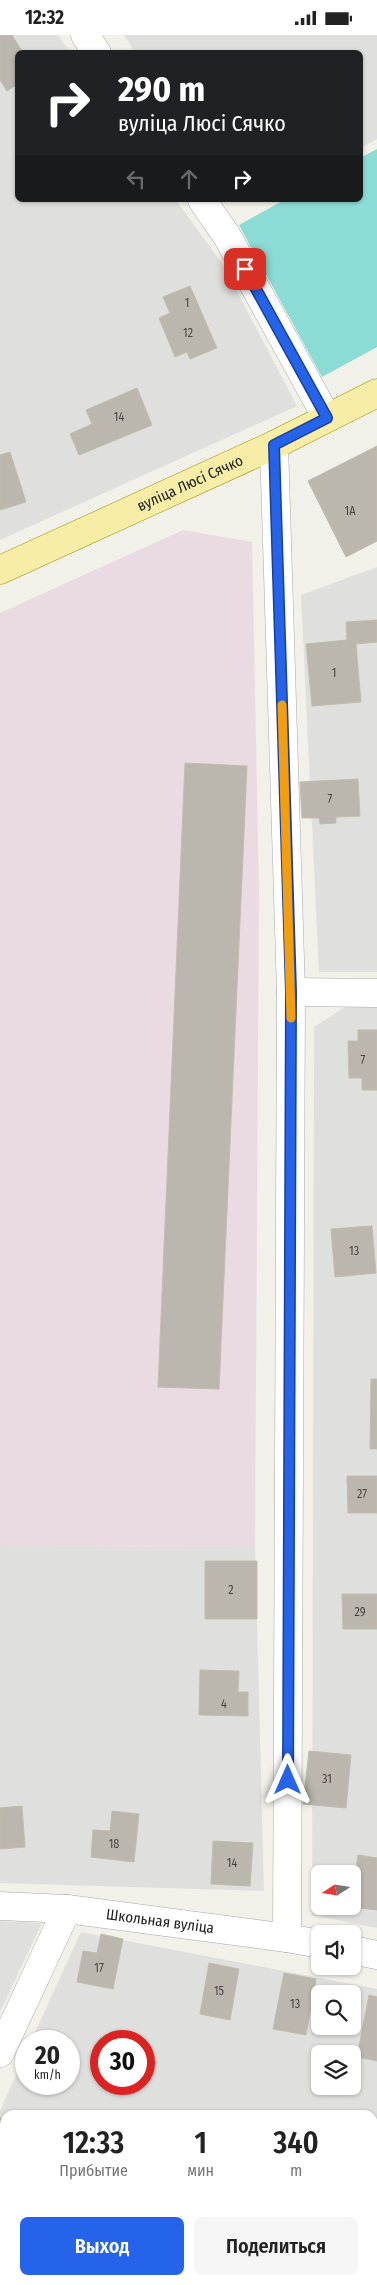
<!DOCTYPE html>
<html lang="ru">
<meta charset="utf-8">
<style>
:root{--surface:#fff;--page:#f6f6f6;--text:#222;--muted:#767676;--accent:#2563eb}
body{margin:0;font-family:"Fira Sans Condensed",sans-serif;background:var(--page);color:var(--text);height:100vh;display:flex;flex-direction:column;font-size:19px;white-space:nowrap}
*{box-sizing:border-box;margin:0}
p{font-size:16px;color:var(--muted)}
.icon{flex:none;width:28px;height:28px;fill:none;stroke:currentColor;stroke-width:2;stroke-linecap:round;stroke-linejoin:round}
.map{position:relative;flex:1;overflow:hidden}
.sheet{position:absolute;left:0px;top:2075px;width:378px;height:175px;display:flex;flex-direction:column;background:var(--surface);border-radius:15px 15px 0 0;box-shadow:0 1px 4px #0004}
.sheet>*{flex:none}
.guide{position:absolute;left:15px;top:15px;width:348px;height:152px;border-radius:8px;box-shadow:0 1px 4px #0004;background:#202124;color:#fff;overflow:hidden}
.needle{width:32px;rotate:258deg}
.fabs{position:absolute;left:311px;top:1830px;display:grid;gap:10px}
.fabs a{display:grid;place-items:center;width:50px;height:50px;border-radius:8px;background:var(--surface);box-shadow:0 1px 4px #0004;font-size:25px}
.speed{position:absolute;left:15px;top:1995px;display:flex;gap:10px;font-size:25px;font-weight:700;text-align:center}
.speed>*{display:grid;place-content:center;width:65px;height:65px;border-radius:50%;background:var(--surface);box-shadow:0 1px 4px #0004;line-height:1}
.speed small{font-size:12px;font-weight:400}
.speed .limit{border:8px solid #d22;background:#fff;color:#111}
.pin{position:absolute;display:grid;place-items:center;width:42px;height:42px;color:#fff;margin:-21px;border-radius:10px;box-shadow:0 2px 8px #0006}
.me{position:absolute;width:55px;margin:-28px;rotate:0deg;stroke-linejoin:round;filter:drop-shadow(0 0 4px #0008)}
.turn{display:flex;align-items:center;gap:18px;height:105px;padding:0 20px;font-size:22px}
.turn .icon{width:65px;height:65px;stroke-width:2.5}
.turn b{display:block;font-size:35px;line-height:42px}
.lanes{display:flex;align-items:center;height:48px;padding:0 20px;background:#0003;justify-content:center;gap:25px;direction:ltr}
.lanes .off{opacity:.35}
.eta{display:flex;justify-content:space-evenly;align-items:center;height:85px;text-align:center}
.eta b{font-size:30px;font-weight:600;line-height:35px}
.cta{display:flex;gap:10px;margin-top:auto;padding:10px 20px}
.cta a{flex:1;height:58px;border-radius:8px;background:var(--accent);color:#fff;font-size:20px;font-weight:600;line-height:58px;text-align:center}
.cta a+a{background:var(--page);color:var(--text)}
.status{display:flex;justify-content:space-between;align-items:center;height:35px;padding:0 25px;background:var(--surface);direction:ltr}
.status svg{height:14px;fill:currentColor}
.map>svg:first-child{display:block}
.residential{fill:#dfdfde;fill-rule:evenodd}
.industrial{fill:#eadbe3}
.pitch{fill:#8bdcd5}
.building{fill:#bbb7ae;stroke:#c2bcab}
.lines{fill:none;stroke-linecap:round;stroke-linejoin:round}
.minor-casing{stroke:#a8a8a8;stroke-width:29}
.major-casing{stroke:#989306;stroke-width:29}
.minor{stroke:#fff;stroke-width:28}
.major{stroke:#f8eda6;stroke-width:28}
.route-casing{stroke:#184099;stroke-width:12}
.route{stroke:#2563eb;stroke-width:9}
.slow{stroke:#f59e0b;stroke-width:9}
.labels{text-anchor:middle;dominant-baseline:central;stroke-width:5;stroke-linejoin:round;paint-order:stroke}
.number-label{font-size:12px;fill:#484644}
.street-label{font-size:15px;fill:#212121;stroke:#fff}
</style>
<div class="status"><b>12:32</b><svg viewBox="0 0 49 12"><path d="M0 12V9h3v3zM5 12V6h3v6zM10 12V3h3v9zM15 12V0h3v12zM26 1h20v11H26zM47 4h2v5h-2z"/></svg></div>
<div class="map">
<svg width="377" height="2250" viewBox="0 0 377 2250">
<rect width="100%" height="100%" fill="#f1f1e9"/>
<!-- residential -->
<path class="residential" d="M0,0H58L70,17L18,18V165H176L223,230L297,371L0,505Z
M124,0H377V104L360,113V18L135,17Z
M377,532V937H319L301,560Z
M345,972H377V1893L312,1880L314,992ZM320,1839H352V1871H320Z
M0,1511L255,1512L264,1856L0,1848Z
M0,1886L42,1888L0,1977Z
M81,1897L377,1954V2232L372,2231V2080H5V2153L0,2152V2076L26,2018V2049H69V2006H31ZM320,1959H352V1991H320ZM101,2006H144V2049H101ZM320,2019H352V2051H320Z
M0,2202L5,2203V2245H208L232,2250H0Z"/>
<!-- industrial -->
<path class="industrial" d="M183,495L252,507L259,855L255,1512L0,1511V578Z"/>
<!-- pitch -->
<path class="pitch" d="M377,114V312L322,342L239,190L284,165H360V123Z"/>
<!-- building -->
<path class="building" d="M0,0H12L23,18H18V49L7,56L0,45Z
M190,251L217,313L190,324L187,317L175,322L159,283L170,278L163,262Z
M137,353L152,390L79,420L70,399L92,389L86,375Z
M377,411V506L346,522L308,446Z
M10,417L26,467L0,475V420Z
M377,585V607L356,609L361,667L312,671L306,609L347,605L346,587Z
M185,728L247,731L219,1354L158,1352Z
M358,744L360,781L336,782V788L320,789L319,783H302L300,747Z
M358,995H377V1055H362V1043H349L348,1006H358Z
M372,1191L376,1238L335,1242L331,1194Z
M371,1344H377V1414H370Z
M347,1441H377V1478H348Z
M205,1526H257V1584H205Z
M342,1559H377V1594H343Z
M200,1635L239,1636L238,1657H248V1681L199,1680Z
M309,1716L351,1720L346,1773L303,1769Z
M22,1771L25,1812L0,1814V1773Z
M112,1776L139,1779L134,1827L91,1822L93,1795L110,1796Z
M213,1806L253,1808L250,1851L211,1849Z
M358,1820L377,1823V1875L351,1872Z
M101,1899L123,1904L113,1954L77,1947L83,1916L97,1918Z
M209,1928L239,1934L230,1985L200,1979Z
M284,1938L316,1944L306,2000L273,1994Z
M369,1960L377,1962V2026L357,2022Z
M0,2083L5,2084V2135L0,2133Z
M0,2223L5,2225V2245H14L12,2250H0Z
M53,2245H105L104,2250H51Z"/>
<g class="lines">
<defs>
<g id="minor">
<path d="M85,0L97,18"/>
<path d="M202,165L227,201L327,383"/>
<path d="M274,410L291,957L287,1903"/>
<path d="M291,957L377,958"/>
<path id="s1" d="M0,1871L67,1874L287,1903L320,1909"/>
<path d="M352,1915L377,1920"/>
<path d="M0,2018L67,1874"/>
<path d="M0,2177L5,2178"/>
<path d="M324,2245L347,2250"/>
</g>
<g id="major">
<path id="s2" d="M0,535L274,410L377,358"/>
</g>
</defs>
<!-- minor casing -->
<use href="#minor" class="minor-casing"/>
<!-- major casing -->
<use href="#major" class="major-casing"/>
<!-- minor -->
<use href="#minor" class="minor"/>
<!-- major -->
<use href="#major" class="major"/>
</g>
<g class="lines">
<defs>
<path id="route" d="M245,234L327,383L274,410L291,957L288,1745"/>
</defs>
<!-- route casing -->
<use href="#route" class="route-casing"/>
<!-- route -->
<use href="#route" class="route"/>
<!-- slow -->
<path class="slow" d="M282,670L291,983"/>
</g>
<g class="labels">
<!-- number labels -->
<g class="number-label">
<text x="187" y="268">1</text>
<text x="188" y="298">12</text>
<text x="119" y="382">14</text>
<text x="350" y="476">1А</text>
<text x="334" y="638">1</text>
<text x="330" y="764">7</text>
<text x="363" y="1025">7</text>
<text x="354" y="1216">13</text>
<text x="362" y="1459">27</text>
<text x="231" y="1555">2</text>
<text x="360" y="1577">29</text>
<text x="224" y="1669">4</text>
<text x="327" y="1744">31</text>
<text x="114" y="1809">18</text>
<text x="232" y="1828">14</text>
<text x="99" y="1933">17</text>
<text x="219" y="1956">15</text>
<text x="295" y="1969">13</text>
</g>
<!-- street labels -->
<g class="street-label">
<text stroke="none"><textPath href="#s2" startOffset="209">вуліца Люсі Сячко</textPath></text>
<text stroke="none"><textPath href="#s1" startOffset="161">Школьная вуліца</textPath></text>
</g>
</g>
</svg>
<div class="fabs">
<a><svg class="needle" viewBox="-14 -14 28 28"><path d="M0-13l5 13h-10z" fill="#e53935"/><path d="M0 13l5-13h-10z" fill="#767676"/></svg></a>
<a><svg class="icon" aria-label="sound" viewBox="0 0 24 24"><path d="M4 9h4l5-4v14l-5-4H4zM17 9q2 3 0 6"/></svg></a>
<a><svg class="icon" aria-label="search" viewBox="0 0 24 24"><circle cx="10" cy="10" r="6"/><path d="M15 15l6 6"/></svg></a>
<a><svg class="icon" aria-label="layers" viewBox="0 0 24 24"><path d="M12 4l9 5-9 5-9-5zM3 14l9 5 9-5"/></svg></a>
</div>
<div class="speed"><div>20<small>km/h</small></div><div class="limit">30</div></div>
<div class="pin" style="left:245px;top:234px;background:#d93025"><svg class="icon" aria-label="arrive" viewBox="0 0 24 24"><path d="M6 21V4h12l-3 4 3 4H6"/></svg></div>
<svg class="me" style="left:288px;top:1745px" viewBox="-20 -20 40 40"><path d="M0-17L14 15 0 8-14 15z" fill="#2563eb" stroke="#fff" stroke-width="4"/></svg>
<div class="guide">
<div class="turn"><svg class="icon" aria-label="right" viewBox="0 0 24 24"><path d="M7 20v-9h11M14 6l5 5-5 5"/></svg><div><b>290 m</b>вуліца Люсі Сячко</div></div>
<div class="lanes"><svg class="icon off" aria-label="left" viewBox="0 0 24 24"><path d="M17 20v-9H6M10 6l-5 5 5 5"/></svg><svg class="icon off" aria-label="ahead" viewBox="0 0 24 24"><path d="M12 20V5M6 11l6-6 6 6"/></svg><svg class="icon" aria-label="right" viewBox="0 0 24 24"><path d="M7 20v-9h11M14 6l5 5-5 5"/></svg></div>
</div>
<section class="sheet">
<div class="eta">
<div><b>12:33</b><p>Прибытие</p></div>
<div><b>1</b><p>мин</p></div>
<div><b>340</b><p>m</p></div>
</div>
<div class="cta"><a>Выход</a><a>Поделиться</a></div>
</section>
</div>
